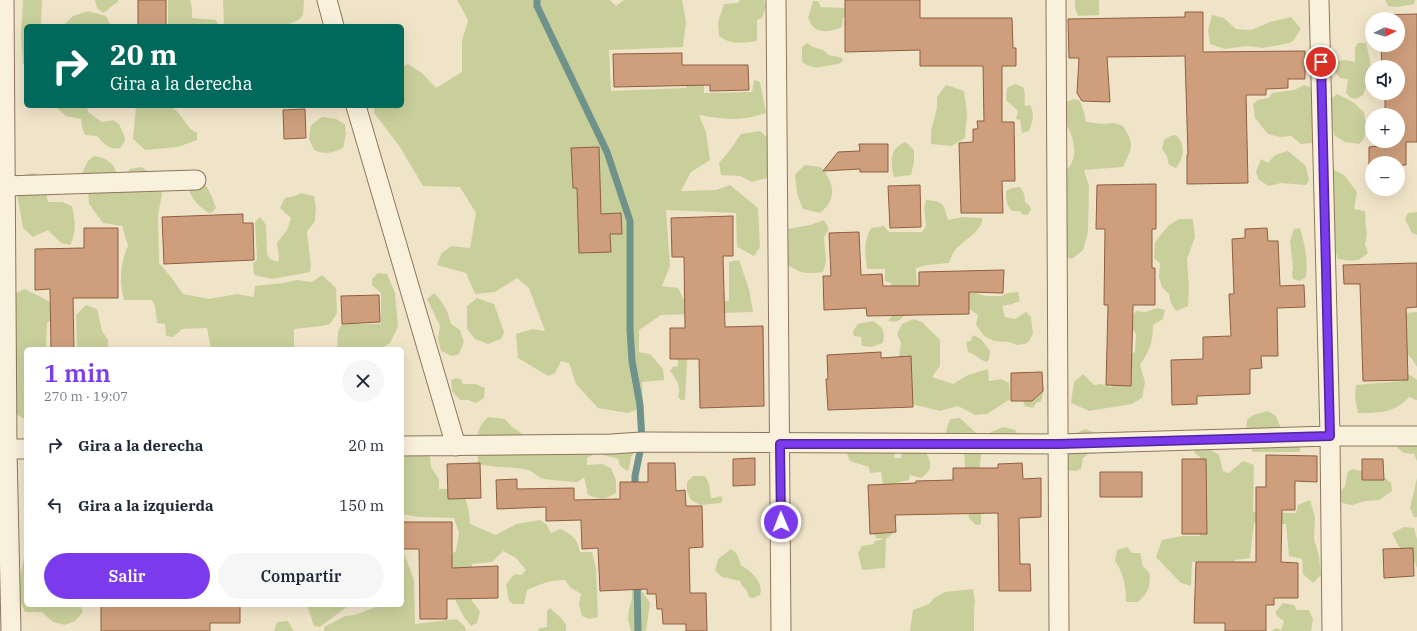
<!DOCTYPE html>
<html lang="es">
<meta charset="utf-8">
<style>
:root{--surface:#fff;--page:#f6f6f7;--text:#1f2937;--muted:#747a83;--accent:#7c3aed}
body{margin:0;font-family:"IBM Plex Serif",serif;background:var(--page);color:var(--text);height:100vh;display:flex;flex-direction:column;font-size:15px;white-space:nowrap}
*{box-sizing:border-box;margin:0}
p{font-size:13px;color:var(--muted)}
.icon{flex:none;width:22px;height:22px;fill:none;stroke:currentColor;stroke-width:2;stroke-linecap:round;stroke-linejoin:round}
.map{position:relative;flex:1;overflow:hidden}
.details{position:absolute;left:24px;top:347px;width:380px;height:260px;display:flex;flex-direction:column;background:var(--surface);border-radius:6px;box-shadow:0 4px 16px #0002}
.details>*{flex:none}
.hud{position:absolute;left:24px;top:24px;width:380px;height:84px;border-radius:6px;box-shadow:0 4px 16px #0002;background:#00695c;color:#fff;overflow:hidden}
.needle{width:26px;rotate:85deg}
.tools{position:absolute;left:1365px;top:12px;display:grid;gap:8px}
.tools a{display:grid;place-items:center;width:40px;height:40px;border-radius:50%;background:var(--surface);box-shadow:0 4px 16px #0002;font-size:20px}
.pin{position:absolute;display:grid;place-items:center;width:34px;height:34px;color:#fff;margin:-17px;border:2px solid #fff;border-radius:50%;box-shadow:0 1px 4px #0007}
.me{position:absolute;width:44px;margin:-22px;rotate:359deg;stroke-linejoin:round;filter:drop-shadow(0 0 3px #0008)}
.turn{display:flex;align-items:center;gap:14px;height:84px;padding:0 20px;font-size:18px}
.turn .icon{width:52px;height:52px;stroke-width:2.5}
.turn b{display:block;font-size:28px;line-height:34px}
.round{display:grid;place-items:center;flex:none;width:42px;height:42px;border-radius:21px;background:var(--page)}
.overview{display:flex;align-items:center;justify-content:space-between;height:68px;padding:0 20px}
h1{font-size:24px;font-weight:600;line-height:30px;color:var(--accent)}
.action{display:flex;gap:8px;margin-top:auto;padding:8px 20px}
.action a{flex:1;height:46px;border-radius:24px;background:var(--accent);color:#fff;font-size:16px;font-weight:600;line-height:46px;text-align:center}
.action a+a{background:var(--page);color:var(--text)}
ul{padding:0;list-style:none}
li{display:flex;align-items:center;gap:12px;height:60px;padding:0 20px}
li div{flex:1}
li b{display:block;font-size:15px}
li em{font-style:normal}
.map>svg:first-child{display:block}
.green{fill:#c9cf9b}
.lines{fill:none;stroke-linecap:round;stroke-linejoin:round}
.stream{stroke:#6f938a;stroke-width:7}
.building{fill:#cf9f7d;stroke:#8d5f41}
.street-casing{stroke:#8d765c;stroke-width:21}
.street{stroke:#faf1dc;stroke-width:19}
.route-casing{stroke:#51269a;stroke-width:10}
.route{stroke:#7c3aed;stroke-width:7}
</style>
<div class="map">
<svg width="1417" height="631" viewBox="0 0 1417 631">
<rect width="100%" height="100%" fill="#f0e4c8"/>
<!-- green -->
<path class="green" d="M23,0H42L41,26H26V64H23L21,35Z
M95,0H118V2C112,5 109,10 103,13L97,8Z
M168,0H190L192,8V18L216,20L219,26H168Z
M223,0H304L303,15C301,17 299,20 296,21C284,29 238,27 224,25Z
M457,0H610L616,6L624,0H682L686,21L683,47L609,50L611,91L686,88L689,81L704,80V93L752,92L754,80L760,82L766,113C742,121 724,120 699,115L706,132L710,160L691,172L681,191L716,190L730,185L758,208L760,247L754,256L737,247L736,213L666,210L670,266L662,286L678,288L684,300L729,301V262L739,260L749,289L753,312L661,315L639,330V352L650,354L663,369L664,380L642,382L643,407L628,413L598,408L576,384L569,363L561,361L555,373L548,376L518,358L516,334L532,329L545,331L529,288L517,278L495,292L475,294L466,273L437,265L441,254L451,246L470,248L476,213L460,187L423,186L400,147L374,113V106H402V67L408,64L422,73L436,88L462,72V41L468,20Z
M740,0H764L766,7L762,18L757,20V41C743,43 731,45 719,36L718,22L724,4L738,3Z
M1075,0H1099V15L1078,16L1075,8Z
M1385,0H1415L1414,4L1397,7L1388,6Z
M813,1H818L821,7L845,8L852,18L843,17L842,27C834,31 821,34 813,27C811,25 810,21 808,18Z
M88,11L106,16L111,26H63L73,16Z
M1212,15L1224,18L1236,29L1251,30L1270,22L1291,17L1301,29L1293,41L1289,43L1263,48L1246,46L1225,49L1210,44L1208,30Z
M807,43L813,47L823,50L829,55L842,58L843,61C838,65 836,64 831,65C817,67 816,70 802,62V47Z
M1358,43H1366L1370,60L1372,82L1366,87L1363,95L1356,99L1351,98L1346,93L1348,79L1340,78L1334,71L1338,61L1346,60L1355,62V47Z
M1015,84L1023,87C1026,94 1024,99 1025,106L1030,105C1035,115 1033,121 1029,131L1022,133L1020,120L1016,119L1018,111L1006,100L1007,88Z
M946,85L964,91L967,114L965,138L951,146L931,144V130L937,108V97Z
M1304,85L1310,87L1315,101L1316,138L1313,143L1301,144L1291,136L1280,137L1268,134L1255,118L1253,104L1258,100L1269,98L1272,93L1294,90Z
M1337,94L1353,102L1364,112L1366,124L1364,139L1359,144L1345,142L1334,135L1332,124L1325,103Z
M1074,99L1080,101L1084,112L1086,122L1103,124L1114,123L1123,126C1135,145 1132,148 1123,167L1084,170L1089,186L1088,232L1083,250L1072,259L1066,257L1063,175C1065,171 1069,168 1071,164C1079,149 1071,132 1063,119L1066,102Z
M55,106H86L89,113L102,122L113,120L119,124L125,138L124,143L120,148C109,150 104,144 97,136L85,135L82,127L81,119L66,116Z
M136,106H169C184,113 184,127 197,133V140L178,147L145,150L133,139Z
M322,117L336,119L345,124L346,134L343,148C332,153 325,155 314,150L309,139L311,125Z
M760,131L770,140L771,166L767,178L752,182L740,176L721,175L719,163L730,150L741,134Z
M1176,135C1186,144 1184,159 1176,168L1169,165L1167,156L1162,149L1164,140L1170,136Z
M906,142L914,150V162L911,175L894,177C890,162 889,148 906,142Z
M1288,151L1306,166L1309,180L1306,185L1281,183L1269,186L1259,180L1256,172L1261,159L1268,163L1275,155Z
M94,156C101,157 110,160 114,167C118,175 114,173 123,179L130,169L142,167L153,175L162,194L158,215L159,263L171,277L183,294L209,299L237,294L254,297L255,286L283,283L297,280L312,282L322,275L336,288L337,313L330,324L322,326L294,329V349H211L207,328L182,329L173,337L166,336L165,324L157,323L155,306L152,300H124C119,282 120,263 128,246L122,226L103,223L89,204L88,188L82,173L88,161Z
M805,165L821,167C835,184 837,199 820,213L803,209L797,194L795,174Z
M1330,168L1344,175L1357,192L1354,209L1365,211L1366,230L1367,233L1365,244L1368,253C1358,263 1351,261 1338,259L1334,248L1319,242L1314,210L1328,204Z
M34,173L43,179L48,202H62L72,206C75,221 77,231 70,245L61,243L48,230L33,237L23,228L16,188L19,176Z
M199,177C208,186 212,196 216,208L212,212L209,213C194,203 188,195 188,178Z
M1020,187C1024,192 1025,196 1025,202L1029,205L1031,209L1028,215L1022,214L1020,211H1012C1006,205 1006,200 1006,191L1012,188Z
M301,193L314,196L316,207L315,221L307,232L311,266L310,272L272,279L254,275L253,263L257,260L255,222L260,217L266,225L267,254L270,259L278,262L279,257L277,243L287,230L291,218L280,208L285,198L295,196Z
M926,200C944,202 943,202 948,220L963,217L982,218C983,231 965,239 956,249C953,252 951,258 949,263L927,265L916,268L918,305C914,307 910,309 907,312C900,320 900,323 888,321L892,316L891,283L885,281V269H867C865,252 863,244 871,228L884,226L889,232H922L926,226L924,208Z
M1417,212V235L1412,233L1405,219L1408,213Z
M1179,219H1193L1195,237L1187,259L1189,287L1188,306L1176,311L1171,303L1169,294L1162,287L1159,277L1160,263L1154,258L1155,242L1169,225Z
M824,220L829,229L824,237L826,261L823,272C805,274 801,274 785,263L780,239L788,229L810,225Z
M1300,228C1305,244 1308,260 1306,277L1300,281L1293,279L1292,273L1293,268L1290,241L1294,229Z
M378,273L387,274L395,293L398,327L390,343L381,349H337L338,331L342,324H381V293L372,285V279Z
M25,289L50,302L55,311L51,320L47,323L46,349H26V420L8,409L10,295Z
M966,292L976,293L984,296H1002L1007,293L1018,292L1020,301L1012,304L1002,306L1005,317L1015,319L1026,312L1031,317L1033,333L1029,341L1025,344L1017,345L1009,342L994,341L984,336L976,325L978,315L967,307Z
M434,293C444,303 448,311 451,324L460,330L464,342L459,354L452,356L441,351L438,339L440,326L427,299Z
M477,298L494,304L504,332L501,339L488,344L475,339L467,329V306Z
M86,305L97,309L102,331L108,340V349H77L76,315Z
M1157,308L1165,310L1163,319L1153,325C1153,343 1150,350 1140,365L1145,382L1142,398L1132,404L1089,411L1071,403L1074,382L1083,374L1094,385L1101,384L1110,387L1122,381L1127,356L1135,352L1136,334L1128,322L1136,311L1146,312Z
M1417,312V367L1412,359L1409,356L1402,343L1405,313Z
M913,319L922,322L940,340V366L932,377L953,384L968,375L988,369L989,381L1001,379L1009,383L1010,399L987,414L975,415L958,406L940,411L912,404L899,357L901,343L897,334L902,324Z
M873,321C884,328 885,331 883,343L871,347L862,346L861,337L854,336L853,331L858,324Z
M973,335L981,339L990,351L989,360L986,362C979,359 975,354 968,352L966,342L971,341Z
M684,356L687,359L685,400H681L678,397C682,387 676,379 670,371L673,367L678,366V358Z
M1402,373L1412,376L1417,380V400H1416L1409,397C1395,413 1379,413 1358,413L1355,397L1356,385L1402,381Z
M456,378L461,379L463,384H475L485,388L484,398L476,403L468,400H460L452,391L451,380Z
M1040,379L1044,389L1041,401L1036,403L1033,408L1025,406L1023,402L1028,398Z
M1268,411L1276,416L1285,438L1300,444V452H1253L1246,438L1247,420L1253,415Z
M488,417L505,419L512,427L533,441L635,452L631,457L629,469L627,471L620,466L618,459L596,453L587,458V465L602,464L611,468L616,480V493C603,500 602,500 588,495L584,477L578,482C566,481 553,481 541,478C536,476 533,471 528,470C511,466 495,468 478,464C478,444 472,432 488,417Z
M960,418L978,435L981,452L979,479L981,508V524L976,525L969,518L967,504L964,449L948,447L946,431L950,419Z
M1004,427L1015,430L1019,437L991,438V432Z
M1085,429L1096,433H1104L1110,435L1126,431L1132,441L1112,452L1088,454L1083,458L1081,469L1075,471L1066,470L1063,449L1074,434Z
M1417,437V461L1414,454L1404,453L1398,448L1400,439Z
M402,439L429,445L431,467L439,479V489C467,488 468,501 470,524L496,535L516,524L540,520L547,525L551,533L560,529C571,533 578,539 580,552H592L596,568L598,617L589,619L582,616L579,604L581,594L570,587L565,580C551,580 540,584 527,590L524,604H513L509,601L506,585L511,578L515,574L521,575L526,570L516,558L503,551L492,562L472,564V601L480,611L477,623L471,626L464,617L456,602L455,585L450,573V555L456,551L459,533L454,518L419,517L402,514Z
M1196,447L1208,448L1219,455L1223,471L1229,473L1243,461L1254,465L1253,512L1296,513L1298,505L1310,500L1315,517L1314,539L1319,556L1321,575L1313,583L1303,574L1302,559L1289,556L1286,524L1254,523L1250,558L1235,560L1234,596L1211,600L1212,562H1192L1191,586L1181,583L1156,557L1162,540L1182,536H1200V457L1194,453Z
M854,448L895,449L894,458H901L902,450L923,448C931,460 935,469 921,478L910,475L909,480L896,483L891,488L883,485L881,472L870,473L869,467L850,461L847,454Z
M1353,469L1384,477L1391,483L1392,491L1379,500L1365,501L1352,505L1342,503L1339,493L1345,486L1348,471Z
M693,476H705L709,484L711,498H714L720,496L723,499L721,503L700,505L691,500L687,492V482Z
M1417,478V517H1414L1410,508Z
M897,511C895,525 900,530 886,539L885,568L862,570L858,553L862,546L874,544L875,541L884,539L876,538L874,532Z
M1404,527L1414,528L1417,539V568L1412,555L1399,547L1392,533Z
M26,547V605H80L83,612L75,621L65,625L53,622L42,612H25L17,594Z
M1127,547L1132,553H1140L1143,566L1150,574L1149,587L1145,595L1138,602H1126C1126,586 1124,574 1115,561L1117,550Z
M731,549L737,554L741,565C751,571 764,582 760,595L753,598L749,597L746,589L742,586L740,581L722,577L715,570L718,559Z
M402,553H404L414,580L415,624L457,619L465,627L466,631H324V627L345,616L355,615L381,605H402Z
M641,580L642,591L650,603L646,631H631L628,620L629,609L632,599V584Z
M973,589L975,601L974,611V631H910L913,610L929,604L934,598L945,592Z
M1283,603L1294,605L1297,610H1309L1313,619L1311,631H1271L1276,628L1281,630L1284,621L1278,617L1275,612Z
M307,605H349L320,627L314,626Z
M550,608L562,619L566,625V631H538L539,628L547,627V611Z
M288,621L294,631H274L277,622Z"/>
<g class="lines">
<!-- stream -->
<path class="stream" d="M537,0V6L607,152L630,221V329L632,361L640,405L642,442L635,476V490
M637,581L638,631"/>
</g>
<!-- building -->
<path class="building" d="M138,0H166V26H138Z
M845,0H920V18H1012L1013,48H1016V66H1002V122H1014L1015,181H1002L1003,213H961L959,143L973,142V129H978L977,121H984L983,66H920V50L845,52Z
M1185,12H1203V52L1305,51V79H1288V88L1266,89V95H1246L1248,183L1187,184V155H1188L1185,56L1107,57L1110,102L1082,101L1077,93L1079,58H1069L1068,19L1185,17Z
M1417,14V142H1406V165H1398V163H1372V165H1369V147L1377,146V143H1386V141H1398V115H1385V93H1398V67H1382L1381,45H1398V19H1380V15Z
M682,53V65H748L749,90L710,91V85L614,87L613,54Z
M305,109L306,138L284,139L283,110Z
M859,144H888V172H860V169L823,171L838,152L860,151Z
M599,147L601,214L621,213L622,234H610L611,252L579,253L577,188H573L571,148Z
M1156,184V229H1152V268H1155V305H1133L1131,386L1106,385L1108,305H1104L1105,229H1096L1097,185Z
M920,185L921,227L890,228L888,186Z
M243,214V223H253L254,260L164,264L162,217Z
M733,216V256H723L725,327L763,326L764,406L700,408L699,359H670V328H685L684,257H672L671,218Z
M84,228H118V298H73L74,349H51L50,289L35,290V249L84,248Z
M1267,228L1268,241H1278L1280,286L1304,285L1305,307L1277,308L1278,356H1261L1262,368L1250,369V394L1197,396V404L1172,405L1171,360L1203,359V337L1231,336L1229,294H1234L1232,239L1245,238V229Z
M859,232L861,275L882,274L883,286H919V272L1004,270L1003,293L969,292V314L867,316L866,308L824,310L823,276H831L829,233Z
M1417,263V307L1406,308L1408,380L1363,381L1360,284H1344L1343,265Z
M379,295L380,322L342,324L341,296Z
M881,352V358L911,356L913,407L828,410L826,379H828L827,355Z
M1042,372L1043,391L1032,401H1011V373Z
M1266,455L1317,456V482L1295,481V510H1282L1281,562L1298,563V598H1274V605H1266V631H1225V623H1194L1196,562H1256V487H1266Z
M755,458V485L733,486V459Z
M1182,459H1206L1207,534H1182Z
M1362,459H1383L1384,480H1362Z
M480,463L481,498L448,499L447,464Z
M648,463H675L676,491L685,490L686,506H702L703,547L689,548L690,593H706L707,631H686V624H663L662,609H657L656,594H647V589L600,591L598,548L582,549L581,520L546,521V507L497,509L496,480L517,479V489L574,488V500L620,499V482H648Z
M1022,463L1023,479L1041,478V517L1019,518L1020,564H1030L1031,591H999L998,513L895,515L896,532L870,534L868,485L916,483V481L953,480V468H998V464Z
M1100,472H1142V497H1100Z
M402,522H452V568L498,566V598L447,599V619H420L419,549H402Z
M1413,548L1414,576L1384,578L1383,549Z
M101,605H240V623H210V631H101Z"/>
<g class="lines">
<defs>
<path id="street" d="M4,0L7,449L11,631
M327,0L334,26
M776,0L781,631
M1056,0L1059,631
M1319,0L1330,436L1332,631
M356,106L456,446
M5,186L196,180
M402,446L611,444L642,442L1059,444L1330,436H1417
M0,449H26"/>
</defs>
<!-- street casing -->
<use href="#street" class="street-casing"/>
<!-- street -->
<use href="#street" class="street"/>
</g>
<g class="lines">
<defs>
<path id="route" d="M781,522L780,444H1059L1330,436L1321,62"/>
</defs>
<!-- route casing -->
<use href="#route" class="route-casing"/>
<!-- route -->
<use href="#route" class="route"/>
</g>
</svg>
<div class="tools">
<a><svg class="needle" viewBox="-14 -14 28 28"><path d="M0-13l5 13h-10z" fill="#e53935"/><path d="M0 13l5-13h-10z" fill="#747a83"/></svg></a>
<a><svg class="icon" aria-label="sound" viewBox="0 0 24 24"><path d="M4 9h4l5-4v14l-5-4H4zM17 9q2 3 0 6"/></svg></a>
<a>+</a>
<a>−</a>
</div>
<div class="pin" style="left:1321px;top:62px;background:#d93025"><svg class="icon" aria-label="arrive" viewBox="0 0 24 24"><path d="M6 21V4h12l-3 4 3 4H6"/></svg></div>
<svg class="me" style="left:781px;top:522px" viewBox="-20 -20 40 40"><circle r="17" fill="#7c3aed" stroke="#fff" stroke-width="3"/><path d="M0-11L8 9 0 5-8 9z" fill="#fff"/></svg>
<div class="hud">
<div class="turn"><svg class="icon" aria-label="right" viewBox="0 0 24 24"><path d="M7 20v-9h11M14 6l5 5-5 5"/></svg><div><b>20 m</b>Gira a la derecha</div></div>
</div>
<section class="details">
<div class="overview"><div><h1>1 min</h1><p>270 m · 19:07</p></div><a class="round"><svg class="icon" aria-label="close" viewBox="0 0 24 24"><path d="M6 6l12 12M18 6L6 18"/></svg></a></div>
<ul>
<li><svg class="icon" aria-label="right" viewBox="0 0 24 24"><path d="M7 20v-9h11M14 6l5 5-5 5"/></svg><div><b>Gira a la derecha</b></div><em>20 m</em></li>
<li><svg class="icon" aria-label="left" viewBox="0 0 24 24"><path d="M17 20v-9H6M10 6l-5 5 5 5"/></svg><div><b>Gira a la izquierda</b></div><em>150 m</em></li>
</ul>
<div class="action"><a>Salir</a><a>Compartir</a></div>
</section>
</div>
